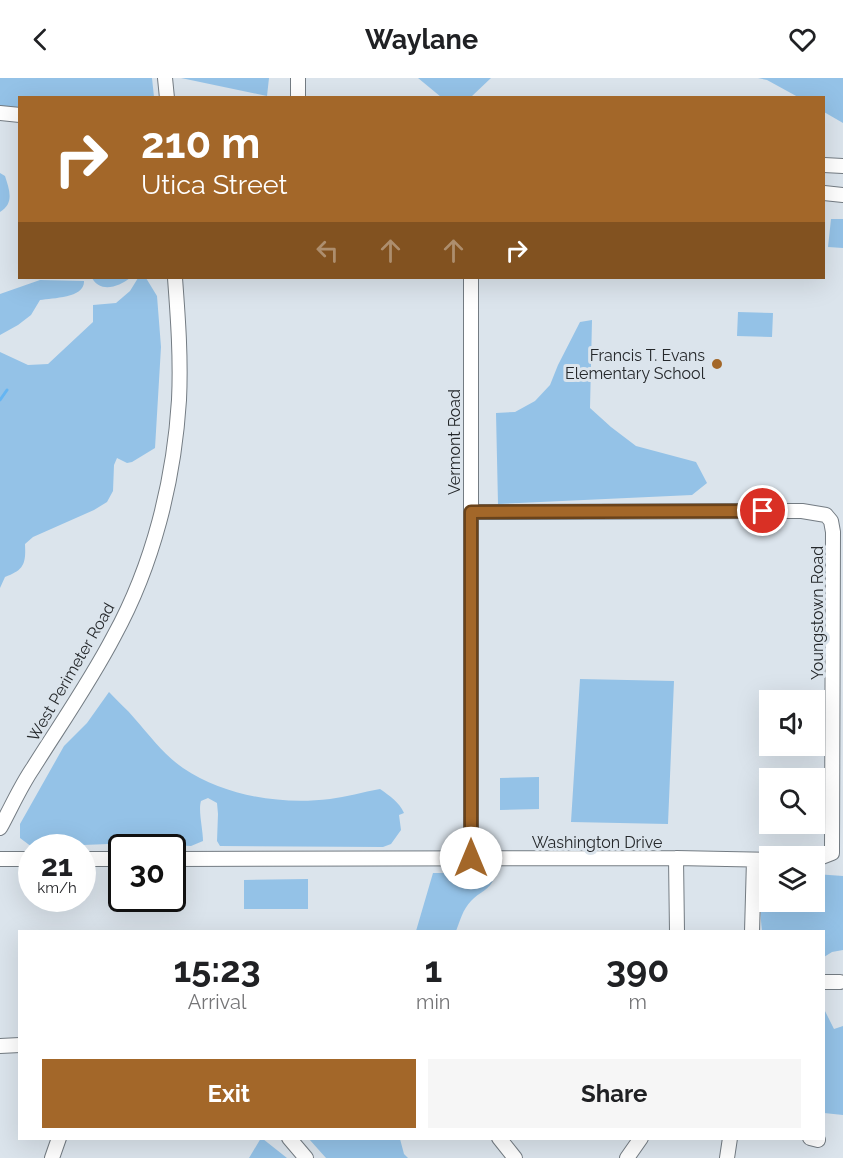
<!DOCTYPE html>
<style>
:root{--surface:#fff;--page:#f6f6f6;--text:#202124;--muted:#757577;--accent:#a36729}
body{margin:0;font-family:Raleway,sans-serif;background:var(--page);color:var(--text);height:100vh;display:flex;flex-direction:column;font-size:22px;white-space:nowrap}
*{box-sizing:border-box;margin:0}
p{font-size:20px;color:var(--muted)}
.icon{flex:none;width:33px;height:33px;fill:none;stroke:currentColor;stroke-width:2;stroke-linecap:round;stroke-linejoin:round}
.map{position:relative;flex:1;overflow:hidden}
.panel{position:absolute;left:18px;top:852px;width:807px;height:210px;display:flex;flex-direction:column;background:var(--surface);border-radius:0px;box-shadow:0 6px 24px #0002}
.panel>*{flex:none}
.hud{position:absolute;left:18px;top:18px;width:807px;height:183px;border-radius:0px;box-shadow:0 6px 24px #0002;background:#a36729;color:#fff;overflow:hidden}
.tools{position:absolute;left:759px;top:612px;display:grid;gap:12px}
.tools a{display:grid;place-items:center;width:66px;height:66px;border-radius:0px;background:var(--surface);box-shadow:0 6px 24px #0002;font-size:30px}
.speed{position:absolute;left:18px;top:756px;display:flex;gap:12px;font-size:30px;font-weight:700;text-align:center}
.speed>*{display:grid;place-content:center;width:78px;height:78px;border-radius:50%;background:var(--surface);box-shadow:0 6px 24px #0002;line-height:1}
.speed small{font-size:15px;font-weight:400}
.speed .limit{border:3px solid #111;border-radius:9px;background:#fff;color:#111}
.pin{position:absolute;display:grid;place-items:center;width:51px;height:51px;color:#fff;margin:-26px;border:3px solid #fff;border-radius:50%;box-shadow:0 2px 6px #0007}
.me{position:absolute;width:66px;margin:-33px;rotate:0deg;stroke-linejoin:round;filter:drop-shadow(0 0 4px #0008)}
.turn{display:flex;align-items:center;gap:21px;height:126px;padding:0 24px;font-size:27px}
.turn .icon{width:78px;height:78px;stroke-width:2.5}
.turn b{display:block;font-size:42px;line-height:51px}
.lanes{display:flex;align-items:center;height:57px;padding:0 24px;background:#0003;justify-content:center;gap:30px;direction:ltr}
.lanes .off{opacity:.35}
.eta{display:flex;justify-content:space-evenly;align-items:center;height:102px;text-align:center}
.eta b{font-size:36px;font-weight:700;line-height:42px}
.primary-button{display:flex;gap:12px;margin-top:auto;padding:12px 24px}
.primary-button a{flex:1;height:69px;border-radius:0px;background:var(--accent);color:#fff;font-size:24px;font-weight:700;line-height:69px;text-align:center}
.primary-button a+a{background:var(--page);color:var(--text)}
header{display:flex;justify-content:space-between;align-items:center;height:78px;padding:0 24px;background:var(--surface);font-size:27px;font-weight:700}
.map>svg:first-child{display:block}
.green{fill:#94c2e7}
.lines{fill:none;stroke-linecap:round;stroke-linejoin:round}
.stream{stroke:#65b5f2;stroke-width:3}
.minor-casing{stroke:#747c83;stroke-width:16}
.minor{stroke:#fff;stroke-width:14}
.route-casing{stroke:#6a431b;stroke-width:15}
.route{stroke:#a36729;stroke-width:10}
.poi-dot{fill:#a36729;stroke:#dbe4ec;stroke-width:2}
.labels{text-anchor:middle;dominant-baseline:central;stroke-width:6;stroke-linejoin:round;paint-order:stroke}
.poi-label{font-size:16px;fill:#25282b;stroke:#dbe4ec;text-anchor:end}
.street-label{font-size:16px;fill:#25282b;stroke:#dbe4ec}
</style>
<header><svg class="icon" aria-label="back" viewBox="0 0 24 24"><path d="M15 5l-7 7 7 7"/></svg>Waylane<svg class="icon" aria-label="heart" viewBox="0 0 24 24"><path d="M12 20l-8-8c-3-5 5-10 8-4 3-6 11-1 8 4z"/></svg></header>
<div class="map">
<svg width="843" height="1080" viewBox="0 0 843 1080">
<rect width="100%" height="100%" fill="#dbe4ec"/>
<!-- green -->
<path class="green" d="M0,0H152L154,19L20,20L19,32L0,30Z
M181,0H269L267,18Z
M418,0H491L471,19H441Z
M758,0H843V45L824,34V20L798,19L767,2Z
M0,95L5,98C9,111 15,125 0,134Z
M831,141H843V170L828,169Z
M92,200H130C119,209 100,215 92,200Z
M138,200H146L157,218L161,269L155,370L132,384L127,385L117,380L114,387L113,413L107,424L94,432L33,459L25,466C26,486 24,492 5,499L0,510V274L28,287L48,286L93,244V227L116,225L130,213Z
M40,202L84,203C85,220 53,220 40,222L31,237L18,247L0,257V216Z
M738,234L773,235L772,259L737,258Z
M592,242L590,330L611,349L636,368L696,384L707,405L692,417L498,426L496,335L515,334L535,323L550,307L558,287L580,244Z
M580,601L674,603L668,746L571,744Z
M109,614C117,623 127,631 135,641C150,658 164,677 183,690C225,718 280,727 330,721C346,719 363,714 380,711C390,718 399,724 404,735L399,737L401,752L391,766L383,769L220,768L217,763L218,736L217,725L208,720L201,723C198,733 203,751 203,763L191,768L134,765L32,769L20,760V746L64,668L87,645Z
M539,699V731L500,732V700Z
M433,795H483L494,800C490,812 479,814 471,823C463,831 460,843 456,853H416Z
M815,796L843,798V872L832,874L824,879V854L762,853C760,833 758,815 769,797L770,824H814Z
M308,801V831H244V802Z
M824,931L834,951L843,948V1037L824,1035Z
M261,1060L263,1061L287,1080H249Z
M309,1061H400L404,1076L408,1080H326Z"/>
<g class="lines">
<!-- stream -->
<path class="stream" d="M0,322L7,312"/>
<defs>
<path id="minor" d="M165,0L167,20
M298,20V0
M0,35L20,37
M824,87L843,88
M824,115L843,117
M471,434L802,433L826,437L831,443L833,454L832,775L814,782
M0,750C11,730 20,709 33,690C60,647 90,604 114,558C153,487 174,403 179,322C181,281 178,240 175,200
M471,780V200
M676,780L677,854
M0,781H32
M82,781H122
M172,781L676,780L770,782
M752,854L754,782
M824,904H840
M0,968L20,967
M289,1060L306,1080
M499,1060L515,1080
M810,1060L818,1062
M52,1080L59,1060
M627,1080L641,1060
M727,1080L730,1060"/>
</defs>
<!-- minor casing -->
<use href="#minor" class="minor-casing"/>
<!-- minor -->
<use href="#minor" class="minor"/>
</g>
<g class="lines">
<defs>
<path id="route" d="M471,780V434L763,433"/>
</defs>
<!-- route casing -->
<use href="#route" class="route-casing"/>
<!-- route -->
<use href="#route" class="route"/>
</g>
<!-- markers -->
<circle class="poi-dot" cx="717" cy="286" r="6"/>
<g class="labels">
<!-- poi labels -->
<g class="poi-label">
<text x="705" y="277">Francis T. Evans<tspan x="705" dy="18">Elementary School</tspan></text>
</g>
<!-- street labels -->
<g class="street-label">
<text transform="translate(454 364) rotate(-90)">Vermont Road</text>
<text transform="translate(817 535) rotate(-90)">Youngstown Road</text>
<text transform="translate(71 594) rotate(-60)">West Perimeter Road</text>
<text x="597" y="764">Washington Drive</text>
</g>
</g>
</svg>
<div class="tools">
<a><svg class="icon" aria-label="sound" viewBox="0 0 24 24"><path d="M4 9h4l5-4v14l-5-4H4zM17 9q2 3 0 6"/></svg></a>
<a><svg class="icon" aria-label="search" viewBox="0 0 24 24"><circle cx="10" cy="10" r="6"/><path d="M15 15l6 6"/></svg></a>
<a><svg class="icon" aria-label="layers" viewBox="0 0 24 24"><path d="M12 4l9 5-9 5-9-5zM3 14l9 5 9-5"/></svg></a>
</div>
<div class="speed"><div>21<small>km/h</small></div><div class="limit">30</div></div>
<div class="pin" style="left:763px;top:433px;background:#d93025"><svg class="icon" aria-label="arrive" viewBox="0 0 24 24"><path d="M6 21V4h12l-3 4 3 4H6"/></svg></div>
<svg class="me" style="left:471px;top:780px" viewBox="-20 -20 40 40"><circle r="19" fill="#fff"/><path d="M0-13L10 11 0 6-10 11z" fill="#a36729"/></svg>
<div class="hud">
<div class="turn"><svg class="icon" aria-label="right" viewBox="0 0 24 24"><path d="M7 20v-9h11M14 6l5 5-5 5"/></svg><div><b>210 m</b>Utica Street</div></div>
<div class="lanes"><svg class="icon off" aria-label="left" viewBox="0 0 24 24"><path d="M17 20v-9H6M10 6l-5 5 5 5"/></svg><svg class="icon off" aria-label="ahead" viewBox="0 0 24 24"><path d="M12 20V5M6 11l6-6 6 6"/></svg><svg class="icon off" aria-label="ahead" viewBox="0 0 24 24"><path d="M12 20V5M6 11l6-6 6 6"/></svg><svg class="icon" aria-label="right" viewBox="0 0 24 24"><path d="M7 20v-9h11M14 6l5 5-5 5"/></svg></div>
</div>
<section class="panel">
<div class="eta">
<div><b>15:23</b><p>Arrival</p></div>
<div><b>1</b><p>min</p></div>
<div><b>390</b><p>m</p></div>
</div>
<div class="primary-button"><a>Exit</a><a>Share</a></div>
</section>
</div>
